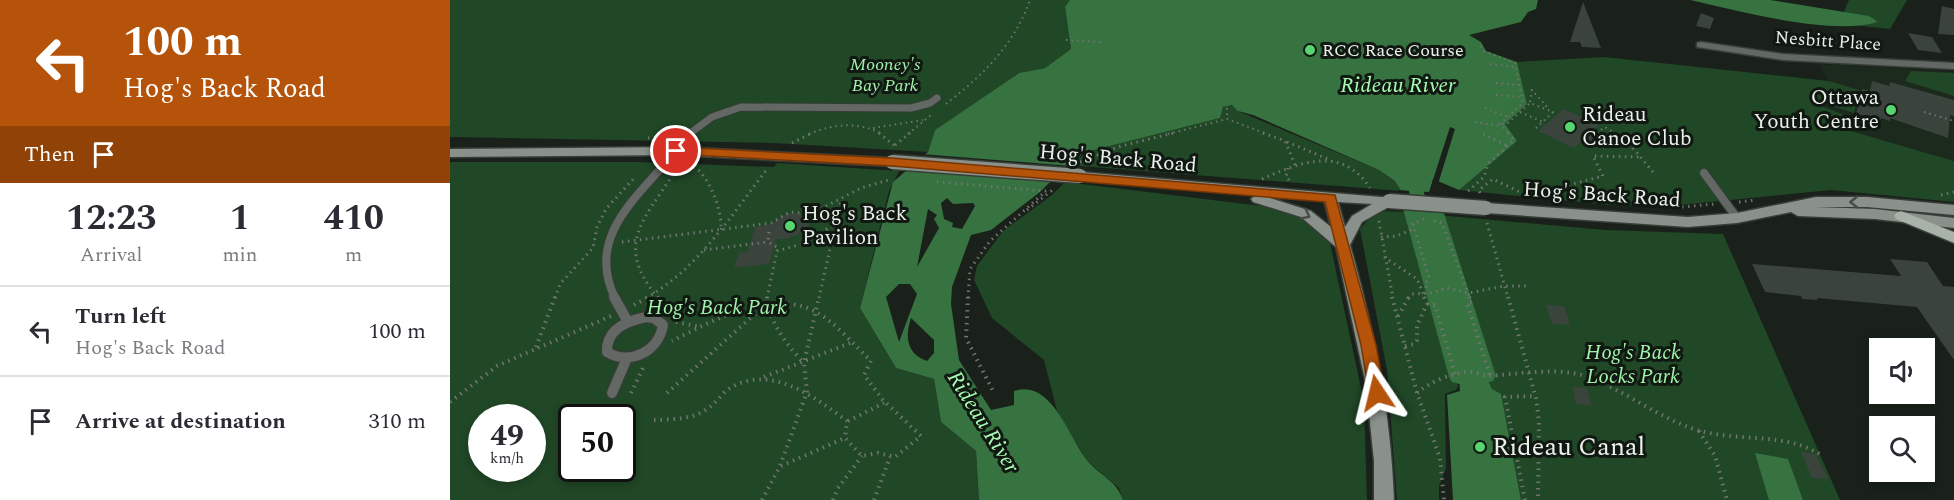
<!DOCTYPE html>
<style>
:root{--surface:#fff;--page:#f2f2f3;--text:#2b2b33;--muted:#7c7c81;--line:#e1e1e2}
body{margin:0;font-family:Spectral,serif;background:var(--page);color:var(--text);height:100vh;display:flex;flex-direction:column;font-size:22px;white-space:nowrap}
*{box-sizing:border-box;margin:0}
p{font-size:20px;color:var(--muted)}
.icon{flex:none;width:33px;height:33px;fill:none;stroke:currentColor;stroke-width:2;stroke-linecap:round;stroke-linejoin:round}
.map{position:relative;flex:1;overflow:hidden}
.sheet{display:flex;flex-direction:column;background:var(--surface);width:450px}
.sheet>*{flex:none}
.top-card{background:#b45309;color:#fff;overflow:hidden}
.buttons{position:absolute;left:1419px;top:338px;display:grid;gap:12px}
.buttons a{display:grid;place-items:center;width:66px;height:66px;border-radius:0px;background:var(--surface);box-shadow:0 3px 9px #0003;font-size:30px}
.speed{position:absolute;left:18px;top:404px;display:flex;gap:12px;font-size:30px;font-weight:700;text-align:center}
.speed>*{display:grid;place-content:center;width:78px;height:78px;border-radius:50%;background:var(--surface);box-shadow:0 3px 9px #0003;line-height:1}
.speed small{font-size:15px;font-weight:400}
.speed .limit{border:3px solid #111;border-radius:9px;background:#fff;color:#111}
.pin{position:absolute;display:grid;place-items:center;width:51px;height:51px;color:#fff;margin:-26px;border:3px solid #fff;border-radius:50%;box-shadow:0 2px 6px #0007}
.me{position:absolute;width:66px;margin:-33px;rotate:350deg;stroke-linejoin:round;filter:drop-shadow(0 0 4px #0008)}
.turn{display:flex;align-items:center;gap:21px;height:126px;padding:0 24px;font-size:27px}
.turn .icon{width:78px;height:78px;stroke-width:2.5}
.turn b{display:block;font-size:42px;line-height:51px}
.then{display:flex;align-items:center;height:57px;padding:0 24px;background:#0003;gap:12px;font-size:22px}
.eta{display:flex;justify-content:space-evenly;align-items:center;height:102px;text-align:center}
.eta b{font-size:36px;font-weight:700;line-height:42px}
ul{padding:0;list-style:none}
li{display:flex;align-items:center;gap:18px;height:90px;padding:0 24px;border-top:2px solid var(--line)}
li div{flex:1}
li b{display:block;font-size:22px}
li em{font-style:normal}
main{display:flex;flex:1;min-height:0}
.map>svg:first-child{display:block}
.built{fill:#1c291d}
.green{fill:#204726;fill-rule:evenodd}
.water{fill:#377241;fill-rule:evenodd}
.pier{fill:#19211a}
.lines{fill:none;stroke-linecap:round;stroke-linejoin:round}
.canal{fill:#377241;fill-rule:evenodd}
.building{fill:#3b443c}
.service-far2-casing{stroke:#363e37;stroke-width:9}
.service-far1-casing{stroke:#363e37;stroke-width:10}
.service-casing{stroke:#363e37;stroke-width:13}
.minor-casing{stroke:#363e37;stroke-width:3}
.secondary-casing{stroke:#363e37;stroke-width:3}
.primary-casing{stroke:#363e37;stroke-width:3}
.path-far2{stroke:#6f766f;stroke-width:2;stroke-dasharray:1.5 4;stroke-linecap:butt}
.path-far1{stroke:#6f766f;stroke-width:3;stroke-dasharray:1.5 4.5;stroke-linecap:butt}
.path{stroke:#6f766f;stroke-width:4;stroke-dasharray:1.5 5;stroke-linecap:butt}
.service-far2{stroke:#636864;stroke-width:7}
.service-far1{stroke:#636864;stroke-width:8}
.service{stroke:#636864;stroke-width:10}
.minor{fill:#636864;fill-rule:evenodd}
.secondary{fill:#8a918b;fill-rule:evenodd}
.primary{fill:#a9b2a9;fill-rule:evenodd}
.secondary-bridge-casing{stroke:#363e37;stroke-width:17;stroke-linecap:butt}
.secondary-bridge{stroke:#8a918b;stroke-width:14}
.oneway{stroke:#474e48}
.route{fill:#b45309;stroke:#753606;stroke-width:1.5}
.poi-dot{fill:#57d670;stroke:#101811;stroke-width:2}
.labels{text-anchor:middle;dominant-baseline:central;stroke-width:6;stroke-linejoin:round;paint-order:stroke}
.far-street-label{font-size:18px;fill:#eaf0ea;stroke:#101811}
.far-poi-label{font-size:18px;fill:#eaf0ea;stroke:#101811;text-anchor:start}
.far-park-label{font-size:18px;font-style:italic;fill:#a0f3ab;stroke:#101811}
.poi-label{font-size:21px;fill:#eaf0ea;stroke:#101811;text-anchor:start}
.street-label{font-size:21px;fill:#eaf0ea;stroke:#101811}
.park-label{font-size:21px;font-style:italic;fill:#a0f3ab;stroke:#101811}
.water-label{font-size:22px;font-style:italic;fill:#a7fbb2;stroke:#101811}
.near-poi-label{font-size:26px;fill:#eaf0ea;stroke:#101811;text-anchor:start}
</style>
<main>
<section class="sheet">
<div class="top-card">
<div class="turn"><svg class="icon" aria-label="left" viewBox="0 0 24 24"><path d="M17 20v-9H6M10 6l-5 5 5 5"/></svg><div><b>100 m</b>Hog's Back Road</div></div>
<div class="then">Then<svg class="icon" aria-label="arrive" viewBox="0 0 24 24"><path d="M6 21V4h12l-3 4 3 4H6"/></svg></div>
</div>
<div class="eta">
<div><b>12:23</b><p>Arrival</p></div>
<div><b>1</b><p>min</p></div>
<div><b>410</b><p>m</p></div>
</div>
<ul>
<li><svg class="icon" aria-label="left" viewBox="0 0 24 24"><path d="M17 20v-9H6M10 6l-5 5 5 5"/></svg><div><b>Turn left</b><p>Hog's Back Road</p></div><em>100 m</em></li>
<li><svg class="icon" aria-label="arrive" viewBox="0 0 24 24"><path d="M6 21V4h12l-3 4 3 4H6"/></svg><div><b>Arrive at destination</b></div><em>310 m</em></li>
</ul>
</section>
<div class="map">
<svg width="1504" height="500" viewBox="0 0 1504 500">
<rect width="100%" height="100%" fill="#19211a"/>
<!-- built -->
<path class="built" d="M1369,64L1504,72V161L1391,128L1369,105L1379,81Z"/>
<!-- green -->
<path class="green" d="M0,0H620L615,8L621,49L595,68L569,73L485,130L478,152L324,143L0,137Z
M1399,0H1457L1440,29L1402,25L1428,22L1393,14Z
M1154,57L1379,81L1409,90L1404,113L1372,103L1375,90L1369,105L1394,115L1391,128L1504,161V202L1381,190L1220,206L1160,205L1009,190L1066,141L1055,124L1077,104L1067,62Z
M1461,71L1504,73V96L1455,81Z
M779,105L785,106L788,111L929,170L945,181L952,191L617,165L643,150L770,118L772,108Z
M0,162H188L324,167L327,163L449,171L439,191L410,308L446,368L484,379L491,422L526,451L529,500H0ZM32,417H82V468H32ZM122,417H172V468H122Z
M615,182L829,208C852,216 865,225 880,243L914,402L917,500H673L669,488L637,461L607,411L594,360L542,318L524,280L527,266L553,231L602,195Z
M931,211L959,212L1008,386L1006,390L995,394L996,468L989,486V500H947L937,370L910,229L922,216Z
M987,215L1156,230L1273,234L1390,500H1071L1051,395L1042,389L1036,376Z"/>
<!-- water -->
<path class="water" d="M620,0H1088L1086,9L1078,12L1071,22L1019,35L1031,42L1036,51L1067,62L1077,104L1055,124L1067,141L1009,190L983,179L980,192L984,207L960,205L945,181L929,170L803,115L788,111L782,105L773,107L770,118L636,152L617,165L590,192L541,230L521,235L502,287L501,304L509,360L541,410L564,405V391C601,379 618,435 636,459C648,475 667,480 673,500H529L526,451L491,422L484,379L446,368L410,308L443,182L478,152L485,130L569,73L595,68L621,49L615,7ZM497,198L503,204L523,203L525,206L512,229L502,227L503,223L494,219L491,203ZM478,209L487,215L484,219L489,228L467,267ZM449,284H460L467,294L449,342L436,297ZM461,318L484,340V353L477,361C456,354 455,336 461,318Z
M1240,0H1320L1419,16L1428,22C1380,36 1290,11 1240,0Z
M1036,376L1042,389L1051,394L1071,500H1003L997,395L1010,391L1009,377Z
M1305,453L1338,459L1353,500H1319Z"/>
<!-- pier -->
<path class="pier" d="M1000,127L1005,129L988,184L985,183L983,192L987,206H958L948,190L979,192Z
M471,154L621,166L606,180L452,169Z"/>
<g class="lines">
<!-- canal -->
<path class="canal" d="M966,184L971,185L977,201L990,203L992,207L1046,376L1043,381L1032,384L1034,398L1031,404L1024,406L1017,404L1013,385L1002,382L999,377L952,205L954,201L962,200L958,189Z"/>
</g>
<!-- building -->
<path class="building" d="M1133,2L1151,48L1132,47L1130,42H1120Z
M1492,6L1504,9V35L1488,34Z
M1251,13L1264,18L1260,29L1246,26Z
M1458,33L1482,37L1492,53L1468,50Z
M1422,81L1439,86L1440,82L1504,100V116L1500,115L1498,138L1440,118V121L1431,118L1430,121L1406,114L1412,89L1420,91Z
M1114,109L1149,125L1144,130L1158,136L1146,148L1131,141L1124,148L1088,131Z
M344,213L358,216L359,227L354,232L337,239H326L319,264L284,268L289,253L298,251L305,227L322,224L334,215Z
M1440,259L1477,262L1493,286L1504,287V360L1467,307L1367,298L1368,300L1352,299L1351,296L1315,292L1302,264L1451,276Z
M1096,305L1114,306L1120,325L1102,324Z
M1122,387L1137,388L1142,406L1126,404Z
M1351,452L1366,454L1378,479L1362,478Z"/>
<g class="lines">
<defs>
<path id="service-far2" d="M239,134L262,117L291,107L461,108L480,103L487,98"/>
<path id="service-far1" d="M1254,173L1287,218
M165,298C138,242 178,205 214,165C223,155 231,143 240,133"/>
<path id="service" d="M164,297L178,322
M196,317L204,318L213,325C209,351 180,366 157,352C156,329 177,321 196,317Z
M162,393L177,358"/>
<path id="minor" d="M1251,42L1333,54L1504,63V69L1333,60L1247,47V43Z"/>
<path id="secondary" d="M226,147L442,158L449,162L442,166L226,155L0,157V149Z
M630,172L944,198L946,201L944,204L912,222L900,245C924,329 941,412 944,500H924V461L916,385L886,247L851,217L803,202L801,199L806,195L625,179L623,176ZM811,195L874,200L881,227L861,211ZM888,202L922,204L902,216L895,227Z
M1366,197H1417L1504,205V215L1417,207H1365L1425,209L1504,218V228L1425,219L1348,216L1341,212L1287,223L1238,227L1036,213L1029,208L1036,203L1238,217L1287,213Z"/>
<path id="primary" d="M1451,211L1504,232V243L1446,219L1444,216L1446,213Z"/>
</defs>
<!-- service-far2 casing -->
<use href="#service-far2" class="service-far2-casing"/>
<!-- service-far1 casing -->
<use href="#service-far1" class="service-far1-casing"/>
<!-- service casing -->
<use href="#service" class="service-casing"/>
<!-- minor casing -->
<use href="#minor" class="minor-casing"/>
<!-- secondary casing -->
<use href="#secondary" class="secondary-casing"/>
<!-- primary casing -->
<use href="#primary" class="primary-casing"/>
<!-- path-far2 -->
<path class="path-far2" d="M616,40L651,42
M1031,46L1034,51L1065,63L1073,103L1050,124L1059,134
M1040,64L1066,67
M1046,83L1069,85
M1046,95L1072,97
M1080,102L1082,90L1099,109
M496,104C533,75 564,45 580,0
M777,108V119
M1035,108L1058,117
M1070,112L1093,122
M1474,112L1504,121
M1025,122L1051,126
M1052,124L1058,123L1080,103L1103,112L1083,131
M423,128L473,120
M1151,130L1155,127L1166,134
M359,134C383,124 408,121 432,134
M458,134L481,115
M718,134L777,119L817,134"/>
<!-- path-far1 -->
<path class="path-far1" d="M429,133L445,146
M813,133L835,141L845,165
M1164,133L1182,147L1203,172
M1033,134L1058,146
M198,138L221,137
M837,142L878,159
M342,143L362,133
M445,145L460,133
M654,151L666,164V169
M630,162L671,146L724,133
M232,164C236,165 243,166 246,168C260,179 271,209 271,226
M838,168L836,177L841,182
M812,179C851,162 892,145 920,188
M487,182L596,191
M1018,191L1034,177L1038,164L1064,140L1058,133
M1030,193L1029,190L1043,179L1080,197
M1491,195L1504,192
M1085,198L1100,190L1153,176L1143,156L1192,157
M1289,202L1306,200
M1232,207L1264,204
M577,210L605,188
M974,219L963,224L979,278L975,284L978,292
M929,221L943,298
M984,221L992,223L1020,298
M1037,223L1058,298
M319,232L318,242L327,247V251
M931,237L947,236L965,228
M172,242L321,223L340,212L361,214L411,188L442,179
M254,250L318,242
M934,257L967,279L975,298
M105,298L110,284L143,248L147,227L156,209L185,177
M196,298C248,269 282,214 318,168
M208,298C164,245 193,221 224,173
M317,298L327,251L352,244L382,226
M369,298L391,200
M518,298L520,269L540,241L596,191
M958,298L962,294L982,293L997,288L1019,293L1054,286H1077"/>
<!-- path -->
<path class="path" d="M207,297L222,314
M317,297C318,320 338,347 354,363
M518,297L516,338L543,391
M942,297L967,393L990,458L994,500
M1019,297L1022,302L1017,303L1040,376
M1058,297L1086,398L1089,422L1088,500
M977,304L985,305L1006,377
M184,305L199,297
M948,316L959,297
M226,322L251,327
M955,346L964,344L967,340V325L977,304L974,297
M86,347L105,297
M314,377L400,343
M181,393L194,366
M217,393L316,304
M967,393C979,382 1004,372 1021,372C1028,372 1033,376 1039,376C1067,374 1108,367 1135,376C1172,388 1214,422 1251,431C1291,442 1335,432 1371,455
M0,402L47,366L161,316
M204,420C222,419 241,420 257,409C265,404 270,396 277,390C319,362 363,396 397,421L395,438L412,456L428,453L445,457L471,436L433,400L414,375L421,361C406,347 384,321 366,312C320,287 263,321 222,341
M398,421L434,403
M1249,431L1265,456L1277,500
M331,466L395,438
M312,500L330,466L357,392L354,363L369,297
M383,500L388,488L412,456
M424,500L440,457
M1075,500L1055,397L1085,396"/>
<!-- service-far2 -->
<use href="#service-far2" class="service-far2"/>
<!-- service-far1 -->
<use href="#service-far1" class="service-far1"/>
<!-- service -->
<use href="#service" class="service"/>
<!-- minor -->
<use href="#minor" class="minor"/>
<!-- secondary -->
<use href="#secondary" class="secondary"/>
<!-- primary -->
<use href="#primary" class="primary"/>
<defs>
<path id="secondary-bridge" d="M442,162L630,176
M939,201L1036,208"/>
</defs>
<!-- secondary-bridge casing -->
<use href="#secondary-bridge" class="secondary-bridge-casing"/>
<!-- secondary-bridge -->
<use href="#secondary-bridge" class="secondary-bridge"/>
</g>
<!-- one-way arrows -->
<defs><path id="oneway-chevron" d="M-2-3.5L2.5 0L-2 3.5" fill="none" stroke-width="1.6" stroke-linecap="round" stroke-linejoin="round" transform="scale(1.5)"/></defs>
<g class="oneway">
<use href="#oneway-chevron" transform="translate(1404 202) rotate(180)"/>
<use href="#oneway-chevron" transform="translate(856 215) rotate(27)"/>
</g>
<!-- route -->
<path class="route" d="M226,147L442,158L885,195L926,345L935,393L933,397H921L919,393L911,345L875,202L442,166L222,154L220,151Z"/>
<!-- markers -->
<g class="poi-dot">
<circle cx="860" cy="50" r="6"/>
<circle cx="1441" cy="110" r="6"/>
<circle cx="1120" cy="127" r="6"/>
<circle cx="340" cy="226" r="6"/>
<circle cx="1030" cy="447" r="6"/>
</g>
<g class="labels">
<!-- far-street labels -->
<g class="far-street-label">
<text transform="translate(1378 41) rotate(4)">Nesbitt Place</text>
</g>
<!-- far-poi labels -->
<g class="far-poi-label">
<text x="872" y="50">RCC Race Course</text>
</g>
<!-- far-park labels -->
<g class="far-park-label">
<text x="435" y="64">Mooney's<tspan x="435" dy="21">Bay Park</tspan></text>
</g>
<!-- poi labels -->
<g class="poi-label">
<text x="1429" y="98" text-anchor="end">Ottawa<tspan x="1429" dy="24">Youth Centre</tspan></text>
<text x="1132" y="115">Rideau<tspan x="1132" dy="24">Canoe Club</tspan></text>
<text x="352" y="214">Hog's Back<tspan x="352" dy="24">Pavilion</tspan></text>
</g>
<!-- street labels -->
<g class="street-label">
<text transform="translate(668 159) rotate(5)">Hog's Back Road</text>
<text transform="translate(1152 195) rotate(4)">Hog's Back Road</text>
</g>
<!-- park labels -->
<g class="park-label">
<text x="267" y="308">Hog's Back Park</text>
<text x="1183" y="353">Hog's Back<tspan x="1183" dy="24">Locks Park</tspan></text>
</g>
<!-- water labels -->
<g class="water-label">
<text x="948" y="85">Rideau River</text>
<text transform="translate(533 422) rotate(58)">Rideau River</text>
</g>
<!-- near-poi labels -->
<g class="near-poi-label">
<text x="1042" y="447">Rideau Canal</text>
</g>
</g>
</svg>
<div class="buttons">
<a><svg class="icon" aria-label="sound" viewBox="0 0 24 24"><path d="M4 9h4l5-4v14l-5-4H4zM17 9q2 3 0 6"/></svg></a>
<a><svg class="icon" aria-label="search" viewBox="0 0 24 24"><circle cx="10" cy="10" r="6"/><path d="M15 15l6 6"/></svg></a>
</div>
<div class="speed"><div>49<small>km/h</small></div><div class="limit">50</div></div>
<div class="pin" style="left:226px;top:151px;background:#d93025"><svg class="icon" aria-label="arrive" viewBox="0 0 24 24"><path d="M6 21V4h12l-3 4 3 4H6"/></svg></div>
<svg class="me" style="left:927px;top:393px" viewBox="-20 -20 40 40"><path d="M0-17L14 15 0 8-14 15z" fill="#b45309" stroke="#fff" stroke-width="4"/></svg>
</div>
</main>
